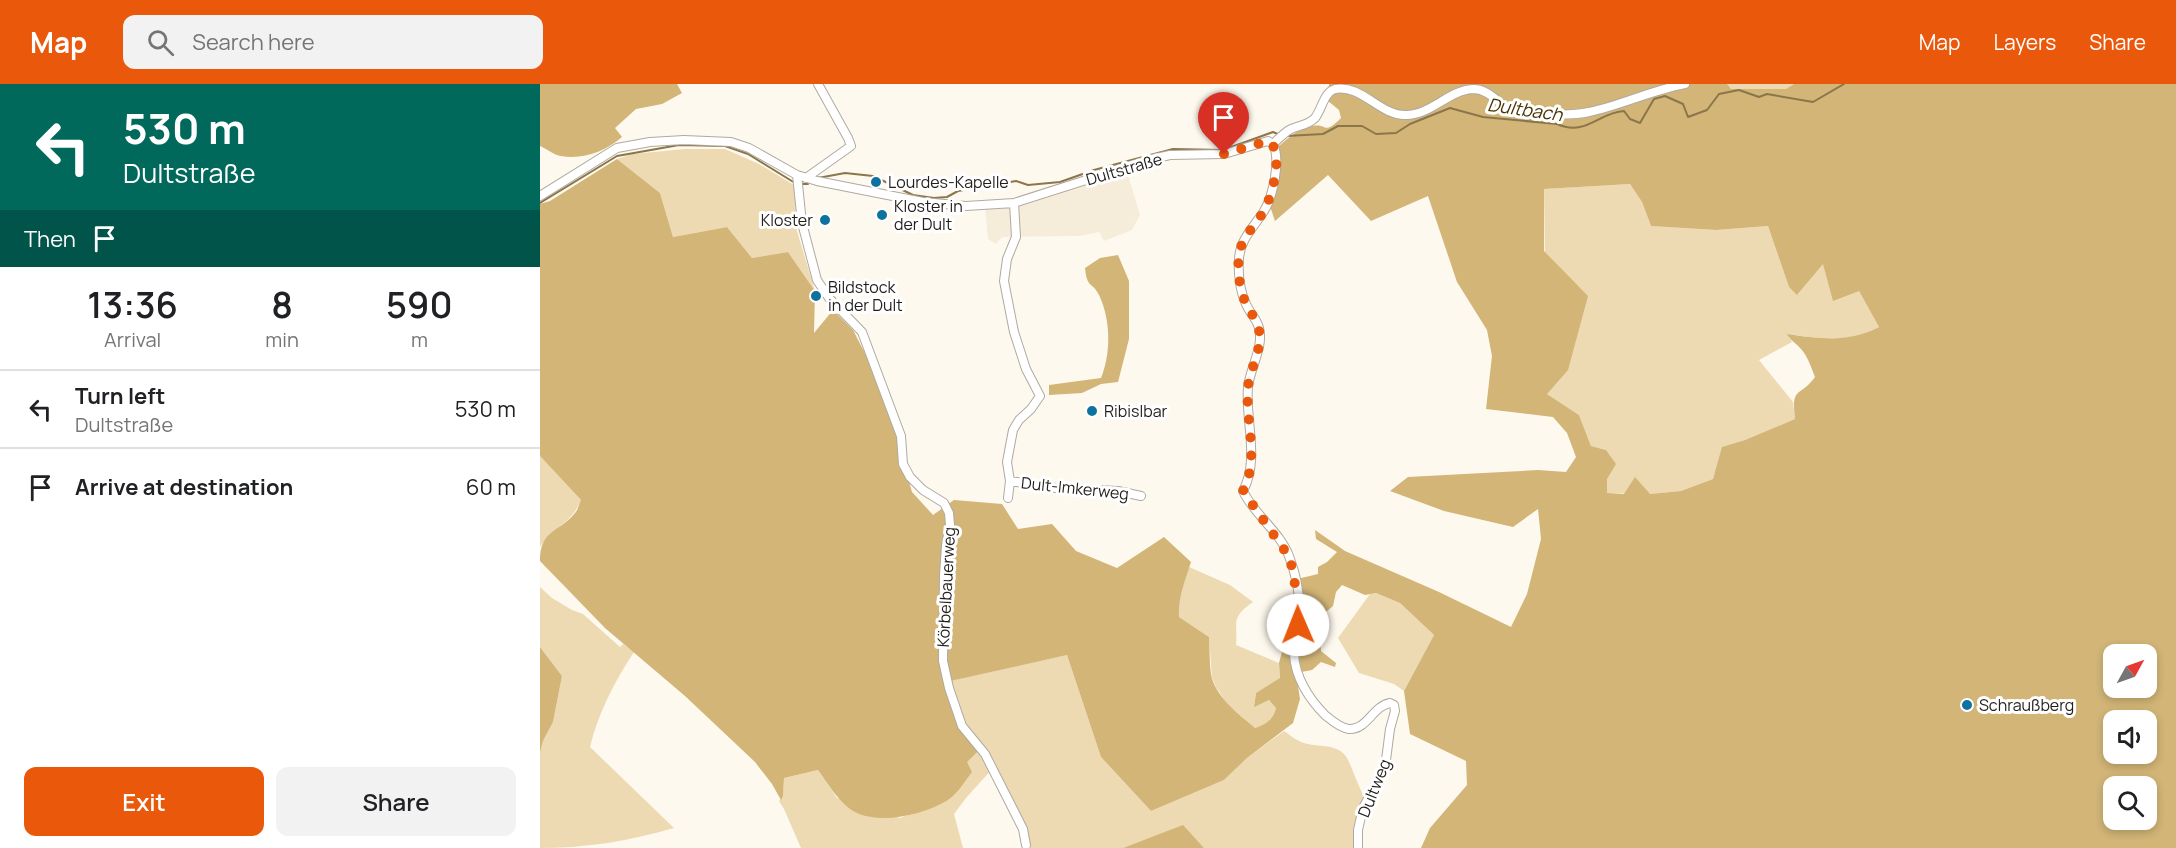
<!DOCTYPE html>
<meta charset="utf-8">
<style>
:root{--surface:#fff;--page:#f2f2f2;--text:#202124;--muted:#757577;--line:#e0e0e0;--accent:#ea580c}
body{margin:0;font-family:Manrope,sans-serif;background:var(--page);color:var(--text);height:100vh;display:flex;flex-direction:column;font-size:22px;white-space:nowrap}
*{box-sizing:border-box;margin:0}
p{font-size:20px;color:var(--muted)}
.icon{flex:none;width:33px;height:33px;fill:none;stroke:currentColor;stroke-width:2;stroke-linecap:round;stroke-linejoin:round}
.map{position:relative;flex:1;overflow:hidden}
.drawer{display:flex;flex-direction:column;background:var(--surface);width:540px}
.drawer>*{flex:none}
.top-card{background:#00695c;color:#fff;overflow:hidden}
.needle{width:39px;rotate:50deg}
.tools{position:absolute;left:1563px;top:560px;display:grid;gap:12px}
.tools a{display:grid;place-items:center;width:54px;height:54px;border-radius:12px;background:var(--surface);box-shadow:0 3px 9px #0003;font-size:30px}
.pin{position:absolute;display:grid;place-items:center;width:51px;height:51px;color:#fff;margin:-62px -26px;border-radius:50% 50% 50% 0;rotate:-45deg;box-shadow:0 0 6px #0007}
.pin .icon{rotate:45deg}
.me{position:absolute;width:66px;margin:-33px;rotate:359deg;stroke-linejoin:round;filter:drop-shadow(0 0 4px #0008)}
.turn{display:flex;align-items:center;gap:21px;height:126px;padding:0 24px;font-size:27px}
.turn .icon{width:78px;height:78px;stroke-width:2.5}
.turn b{display:block;font-size:42px;line-height:51px}
.then{display:flex;align-items:center;height:57px;padding:0 24px;background:#0003;gap:12px;font-size:22px}
.eta{display:flex;justify-content:space-evenly;align-items:center;height:102px;text-align:center}
.eta b{font-size:36px;font-weight:600;line-height:42px}
.action{display:flex;gap:12px;margin-top:auto;padding:12px 24px}
.action a{flex:1;height:69px;border-radius:12px;background:var(--accent);color:#fff;font-size:24px;font-weight:600;line-height:69px;text-align:center}
.action a+a{background:var(--page);color:var(--text)}
ul{padding:0;list-style:none}
li{display:flex;align-items:center;gap:18px;height:78px;padding:0 24px;border-top:2px solid var(--line)}
li div{flex:1}
li b{display:block;font-size:22px}
li em{font-style:normal}
header{display:flex;align-items:center;gap:36px;box-sizing:border-box;height:84px;padding:0 30px;background:var(--accent);color:#fff}
header strong{font-size:28px}
nav{display:flex;gap:33px;margin-inline-start:auto;font-size:21px}
.search{width:420px;height:54px;background:var(--page);display:flex;align-items:center;gap:15px;box-sizing:border-box;padding:0 21px;border-radius:12px;color:var(--muted);font-size:22px}
main{display:flex;flex:1;min-height:0}
.map>svg:first-child{display:block}
.built{fill:#f5ecda}
.green{fill:#eddab2}
.forest{fill:#d2b577;fill-rule:evenodd}
.lines{fill:none;stroke-linecap:round;stroke-linejoin:round}
.stream{stroke:#8b764b;stroke-width:2}
.minor-casing{stroke:#afaaa0;stroke-width:10}
.minor{stroke:#fff;stroke-width:8}
.route{stroke:#ea580c;stroke-width:10;stroke-dasharray:0 18}
.poi-dot{fill:#0d729e;stroke:#fff;stroke-width:2}
.labels{text-anchor:middle;dominant-baseline:central;stroke-width:6;stroke-linejoin:round;paint-order:stroke}
.street-label{font-size:16px;fill:#211f1b;stroke:#fff}
.poi-label{font-size:16px;fill:#211f1b;stroke:#fff;text-anchor:start}
.water-label{font-size:18px;font-style:italic;fill:#483400;stroke:#fff}
</style>
<header>
<strong>Map</strong>
<div class="search"><svg class="icon" aria-label="search" viewBox="0 0 24 24"><circle cx="10" cy="10" r="6"/><path d="M15 15l6 6"/></svg>Search here</div>
<nav><a>Map</a><a>Layers</a><a>Share</a></nav>
</header>
<main>
<section class="drawer">
<div class="top-card">
<div class="turn"><svg class="icon" aria-label="left" viewBox="0 0 24 24"><path d="M17 20v-9H6M10 6l-5 5 5 5"/></svg><div><b>530 m</b>Dultstraße</div></div>
<div class="then">Then<svg class="icon" aria-label="arrive" viewBox="0 0 24 24"><path d="M6 21V4h12l-3 4 3 4H6"/></svg></div>
</div>
<div class="eta">
<div><b>13:36</b><p>Arrival</p></div>
<div><b>8</b><p>min</p></div>
<div><b>590</b><p>m</p></div>
</div>
<ul>
<li><svg class="icon" aria-label="left" viewBox="0 0 24 24"><path d="M17 20v-9H6M10 6l-5 5 5 5"/></svg><div><b>Turn left</b><p>Dultstraße</p></div><em>530 m</em></li>
<li><svg class="icon" aria-label="arrive" viewBox="0 0 24 24"><path d="M6 21V4h12l-3 4 3 4H6"/></svg><div><b>Arrive at destination</b></div><em>60 m</em></li>
</ul>
<div class="action"><a>Exit</a><a>Share</a></div>
</section>
<div class="map">
<svg width="1636" height="764" viewBox="0 0 1636 764">
<rect width="100%" height="100%" fill="#fef9ee"/>
<!-- built -->
<path class="built" d="M586,84L600,131L592,146L564,157L559,148L540,152L462,153L456,160L448,155L445,123L491,118Z"/>
<!-- green -->
<path class="green" d="M1187,0H1254L1246,5H1190Z
M145,65H185L219,80L254,101L257,147L275,207L248,168L212,174L187,143L133,153L120,109L77,75L92,70Z
M1090,100L1102,118L1111,142L1175,146L1228,142L1249,203L1258,210L1283,179L1319,207L1339,243L1316,253L1283,255L1248,250L1252,258L1219,276L1253,318L1255,335L1205,356L1183,363L1173,395L1141,407L1110,410L1067,409L1066,366L1051,362L1039,331L1007,310L1004,105Z
M0,372L41,416C32,439 13,443 0,463Z
M649,483L690,501L713,518C690,534 698,538 696,561L739,579L740,595L716,609L714,622L729,616L736,624C733,636 726,640 715,644L687,620L676,603L672,594L669,553L639,533C638,515 643,500 649,483Z
M0,503L12,514L32,526L43,530L80,563L83,560L94,568C75,597 58,629 50,663L134,744C90,757 46,764 0,764V669L3,657L13,638L22,592L0,563Z
M836,509L860,519L894,551L864,607L854,600L819,589L798,554L830,510Z
M527,571L561,673L611,727L684,696L707,674L744,647C749,650 754,655 759,657C774,665 797,657 807,674C813,685 817,700 824,712L817,735L815,764H664L643,742L583,764H489L483,743L453,684L426,714L414,730L423,764H261L244,725L239,717L243,712L244,694L278,686L297,714L360,734L410,715L427,678L405,598Z"/>
<!-- forest -->
<path class="forest" d="M0,0H137L142,9L122,20L96,25L75,44L82,53C66,67 43,76 21,72C14,71 7,65 0,62Z
M789,0H1187L1191,5H1246L1254,0H1636V764H881L890,744L927,701L926,677L870,650L864,607L894,551L860,519L836,509L825,511L802,501L796,508L793,522L780,533L781,567L796,579L795,583L781,578L772,586L756,589L760,615L753,639L707,674L684,696L611,727L561,673L527,571L406,598L438,667L427,678L432,688C425,697 417,710 408,716C383,731 336,743 310,725C296,714 288,700 278,686L244,694L243,712L241,716L232,700L215,678L145,612L65,544L0,477C0,445 19,449 35,429C38,426 39,420 41,416L0,372V120L10,117L77,75L120,109L133,153L187,143L212,174L248,168L275,207L274,249L293,226L313,246L332,283L355,348L372,408L393,431L414,416L462,420L478,445L512,440L536,467L577,484L624,453L651,478C645,497 638,513 639,533L669,553C670,566 669,582 672,595C679,616 699,630 715,644C726,640 733,636 736,624L729,616L714,623L716,609L740,594L739,579L753,526L757,523L753,496L778,490V483L787,478L797,468L776,455L775,446L805,467L899,508L971,543L987,510L1001,455L998,425L973,443L904,427L850,407L868,393L998,386L1026,388L1036,373L1027,349L1013,333L946,325L952,272L947,246L917,198L888,112L831,137L788,91L735,137L730,122L738,94L739,62C748,54 759,44 772,42C788,39 783,52 801,34L799,26L788,17ZM1090,100L1102,118L1111,142L1176,146L1228,142L1249,203L1257,211L1283,180L1293,217L1319,207L1339,243C1307,259 1282,255 1247,250C1251,257 1256,259 1261,265C1268,273 1271,283 1275,293C1260,314 1251,301 1255,335L1205,356L1182,363L1173,395L1141,407L1110,410L1095,393L1084,410L1067,409V395L1076,380L1066,366L1051,362L1039,331L1007,310L1028,286L1048,212L1004,167V105ZM1574,570H1606V603H1574ZM1574,636H1606V669H1574ZM1574,702H1606V735H1574Z
M578,171L589,197V255L578,298L561,300L542,309L509,311V301L561,294C571,269 571,236 559,211C552,197 547,205 545,184L560,174Z
M0,563L22,592L13,638L3,657L0,669Z
M643,741L664,764H583Z"/>
<g class="lines">
<!-- stream -->
<path class="stream" d="M746,52L783,50L798,42H822L836,50L856,49L870,40L910,24L943,33L1017,40C1046,53 1059,28 1084,27L1090,35L1100,39L1114,15L1125,12L1143,20L1148,33L1167,26L1179,10L1199,6L1219,13L1227,10L1273,18L1304,0
M278,94L305,89L333,92L373,111L394,114L407,113L418,107L476,97L488,101L520,98L554,86L633,65L683,66L733,48L740,51
M261,100H268
M0,119L77,72L139,61L185,62L208,70L255,99"/>
<defs>
<path id="minor" d="M733,60C741,76 733,112 724,127C714,143 700,155 699,175C698,189 700,207 706,220C709,228 717,235 719,244C724,263 710,284 708,303C705,337 720,375 703,407C714,431 742,449 750,475C756,491 760,512 759,529C759,543 754,557 754,570C755,593 769,615 785,631C791,636 800,644 809,645C827,646 833,622 850,619L854,621L855,627L850,645L846,676L842,688L823,724L818,746V764
M733,60C738,55 745,48 751,45C759,41 767,42 775,34C782,25 784,8 795,5C822,0 840,32 866,31C891,31 909,6 933,5C953,5 962,27 981,30C991,32 1002,31 1013,31C1025,30 1037,31 1049,28C1082,21 1112,6 1145,0
M257,91L262,139L277,196L289,214L322,248L361,352L363,380L370,393L383,406L404,419L409,429L410,441L406,462L404,491L403,577L409,604L422,642L445,670L483,745L486,761
M266,94L311,62L308,54L278,0
M0,112L77,64L110,58L144,56L191,58L209,64L257,91L277,97L383,118L426,122L474,119L612,75L630,71L684,70L721,59L728,57L733,60
M470,397L516,404L578,407L601,412
M468,414L470,397L467,378L473,346L479,336L491,325L500,312L486,285L474,248L464,197L467,175L476,153L474,119"/>
</defs>
<!-- minor casing -->
<use href="#minor" class="minor-casing"/>
<!-- minor -->
<use href="#minor" class="minor"/>
</g>
<g class="lines">
<!-- route -->
<path class="route" d="M684,70L728,57C745,66 732,111 725,125C716,142 701,152 699,172C697,187 700,208 707,222C711,230 718,237 719,246C723,265 710,284 708,303C705,337 720,375 703,407L750,474L760,527L758,541"/>
</g>
<!-- markers -->
<g class="poi-dot">
<circle cx="336" cy="98" r="6"/>
<circle cx="342" cy="131" r="6"/>
<circle cx="285" cy="136" r="6"/>
<circle cx="276" cy="212" r="6"/>
<circle cx="552" cy="327" r="6"/>
<circle cx="1427" cy="621" r="6"/>
</g>
<g class="labels">
<!-- street labels -->
<g class="street-label">
<text transform="translate(584 85) rotate(-16)">Dultstraße</text>
<text transform="translate(535 404) rotate(6)">Dult-Imkerweg</text>
<text transform="translate(406 503) rotate(-87)">Körbelbauerweg</text>
<text transform="translate(834 704) rotate(-68)">Dultweg</text>
</g>
<!-- poi labels -->
<g class="poi-label">
<text x="348" y="98">Lourdes-Kapelle</text>
<text x="354" y="122">Kloster in<tspan x="354" dy="18">der Dult</tspan></text>
<text x="273" y="136" text-anchor="end">Kloster</text>
<text x="288" y="203">Bildstock<tspan x="288" dy="18">in der Dult</tspan></text>
<text x="564" y="327">Ribislbar</text>
<text x="1439" y="621">Schraußberg</text>
</g>
<!-- water labels -->
<g class="water-label">
<text transform="translate(985 25) rotate(8)">Dultbach</text>
</g>
</g>
</svg>
<div class="tools">
<a><svg class="needle" viewBox="-14 -14 28 28"><path d="M0-13l5 13h-10z" fill="#e53935"/><path d="M0 13l5-13h-10z" fill="#757577"/></svg></a>
<a><svg class="icon" aria-label="sound" viewBox="0 0 24 24"><path d="M4 9h4l5-4v14l-5-4H4zM17 9q2 3 0 6"/></svg></a>
<a><svg class="icon" aria-label="search" viewBox="0 0 24 24"><circle cx="10" cy="10" r="6"/><path d="M15 15l6 6"/></svg></a>
</div>
<div class="pin" style="left:684px;top:70px;background:#d93025"><svg class="icon" aria-label="arrive" viewBox="0 0 24 24"><path d="M6 21V4h12l-3 4 3 4H6"/></svg></div>
<svg class="me" style="left:758px;top:541px" viewBox="-20 -20 40 40"><circle r="19" fill="#fff"/><path d="M0-13L10 11 0 6-10 11z" fill="#ea580c"/></svg>
</div>
</main>
